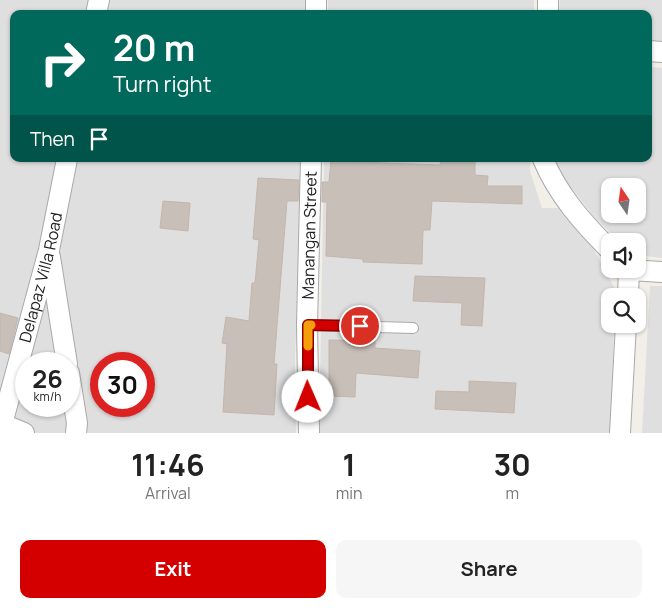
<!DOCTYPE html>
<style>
:root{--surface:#fff;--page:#f6f6f6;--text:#222;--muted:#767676;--accent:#d40000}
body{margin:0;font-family:Manrope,sans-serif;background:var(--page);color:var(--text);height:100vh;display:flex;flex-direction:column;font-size:19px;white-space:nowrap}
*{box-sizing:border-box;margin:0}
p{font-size:16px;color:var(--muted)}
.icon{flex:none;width:28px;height:28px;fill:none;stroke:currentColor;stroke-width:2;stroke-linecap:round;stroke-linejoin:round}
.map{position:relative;height:433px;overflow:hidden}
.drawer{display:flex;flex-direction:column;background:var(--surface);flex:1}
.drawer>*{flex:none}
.top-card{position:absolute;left:10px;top:10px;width:642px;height:152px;border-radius:10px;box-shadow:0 1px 4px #0004;background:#00695c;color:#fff;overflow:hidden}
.needle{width:32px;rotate:347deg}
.tools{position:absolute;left:601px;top:178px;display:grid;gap:10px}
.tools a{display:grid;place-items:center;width:45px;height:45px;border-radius:10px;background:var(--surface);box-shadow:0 1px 4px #0004;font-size:25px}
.speed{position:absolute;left:15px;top:352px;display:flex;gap:10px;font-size:25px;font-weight:700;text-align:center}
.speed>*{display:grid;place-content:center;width:65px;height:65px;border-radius:50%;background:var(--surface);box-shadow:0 1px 4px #0004;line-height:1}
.speed small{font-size:12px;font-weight:400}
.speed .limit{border:8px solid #d22;background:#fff;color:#111}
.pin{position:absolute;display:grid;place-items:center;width:42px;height:42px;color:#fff;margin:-21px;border:2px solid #fff;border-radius:50%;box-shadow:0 1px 5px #0007}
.me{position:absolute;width:55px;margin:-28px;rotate:359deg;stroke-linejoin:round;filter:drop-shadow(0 0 4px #0008)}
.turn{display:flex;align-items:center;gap:18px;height:105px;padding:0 20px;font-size:22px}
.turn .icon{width:65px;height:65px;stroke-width:2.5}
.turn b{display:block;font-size:35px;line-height:42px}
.then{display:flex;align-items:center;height:48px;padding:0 20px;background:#0003;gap:10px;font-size:19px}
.eta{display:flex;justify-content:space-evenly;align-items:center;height:85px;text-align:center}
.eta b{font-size:30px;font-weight:700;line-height:35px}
.action{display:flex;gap:10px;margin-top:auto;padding:10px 20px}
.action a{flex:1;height:58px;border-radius:10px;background:var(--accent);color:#fff;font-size:20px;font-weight:700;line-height:58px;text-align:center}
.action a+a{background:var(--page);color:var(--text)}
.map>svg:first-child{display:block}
.residential{fill:#e0dfdf;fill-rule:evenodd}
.building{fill:#c7bfb8;stroke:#c4b6ab}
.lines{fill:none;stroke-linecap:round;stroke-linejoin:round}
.lane-casing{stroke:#a9a9a9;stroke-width:12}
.street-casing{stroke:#a9a9a9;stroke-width:22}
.lane{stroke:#fff;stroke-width:10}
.street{stroke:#fff;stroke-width:20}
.route-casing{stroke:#8a0000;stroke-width:12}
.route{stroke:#d40000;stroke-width:9}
.slow{stroke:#f59e0b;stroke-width:9}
.labels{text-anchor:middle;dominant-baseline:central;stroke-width:5;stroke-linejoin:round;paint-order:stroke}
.street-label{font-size:16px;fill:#222;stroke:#fff}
</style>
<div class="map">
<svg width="662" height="433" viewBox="0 0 662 433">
<rect width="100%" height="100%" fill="#f2efe9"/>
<!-- residential -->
<path class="residential" d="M0,0H306L305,14H14V159H303L295,358L296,433H0ZM26,364H69V406H26ZM101,364H144V406H101Z
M328,0H534V14H328Z
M560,0H662V42L649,41V14H559Z
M649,67L662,68V258L638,255V241H619L597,220L564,179L554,161V159H649ZM610,186H638V214H610Z
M324,159H530V171L542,208H559L592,246L615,289V296H610V324H614L611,433H319Z
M650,286H662V433H642Z"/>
<!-- building -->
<path class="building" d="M441,159H475V175L488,176L487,186H522V204L432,201L430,230H423L422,264L363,262V259L326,256L327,202H322V182H329L331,161L440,165Z
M258,178L299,180L298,201H287L274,364H277L274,415L223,412L227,344L222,343L226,317L249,321L252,283H255L259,240L253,239Z
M163,201L190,203L188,231L160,228Z
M415,276L485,278L482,326L461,325L462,303L413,301Z
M0,313L18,318L9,354L0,351Z
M329,340L375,341V348L420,351L418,378L356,373L355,397L329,396Z
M469,381L516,383L514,413L435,409L436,391L469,392Z"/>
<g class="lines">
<defs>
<path id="lane" d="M307,325L413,328"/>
<g id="street">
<path d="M96,14L99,0"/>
<path d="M316,14V0"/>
<path d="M548,14V0"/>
<path d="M649,51L662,52"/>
<path d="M543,159C558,195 583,223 610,250"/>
<path d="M50,257L67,364"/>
<path d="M630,270L662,272"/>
<path d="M628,296L629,269"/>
<path d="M69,373L77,423L76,433"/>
<path id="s1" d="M0,423L2,424L49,250L67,159"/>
<path d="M0,432L2,424L24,433"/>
<path id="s2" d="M309,433L307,325L311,159"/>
<path d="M620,433L626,324"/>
</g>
</defs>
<!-- lane casing -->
<use href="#lane" class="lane-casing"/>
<!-- street casing -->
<use href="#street" class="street-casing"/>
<!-- lane -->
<use href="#lane" class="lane"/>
<!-- street -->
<use href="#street" class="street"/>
</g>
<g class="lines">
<defs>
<path id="route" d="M308,397V325L360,326"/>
</defs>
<!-- route casing -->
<use href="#route" class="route-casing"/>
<!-- route -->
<use href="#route" class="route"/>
<!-- slow -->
<path class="slow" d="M308,346V325H311"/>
</g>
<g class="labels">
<!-- street labels -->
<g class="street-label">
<text stroke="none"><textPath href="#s2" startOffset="198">Manangan Street</textPath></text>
<text stroke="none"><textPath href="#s1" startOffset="154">Delapaz Villa Road</textPath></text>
</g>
</g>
</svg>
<div class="tools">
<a><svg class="needle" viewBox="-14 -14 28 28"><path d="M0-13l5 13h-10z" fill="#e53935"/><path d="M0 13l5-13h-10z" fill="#767676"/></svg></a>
<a><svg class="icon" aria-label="sound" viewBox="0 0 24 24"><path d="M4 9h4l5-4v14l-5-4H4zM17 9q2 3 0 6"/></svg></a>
<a><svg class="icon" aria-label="search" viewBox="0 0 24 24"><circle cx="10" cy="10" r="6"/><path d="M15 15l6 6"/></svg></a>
</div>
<div class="speed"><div>26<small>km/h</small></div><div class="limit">30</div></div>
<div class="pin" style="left:360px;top:326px;background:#d93025"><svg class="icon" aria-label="arrive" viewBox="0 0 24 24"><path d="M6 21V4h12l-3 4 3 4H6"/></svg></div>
<svg class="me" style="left:308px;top:397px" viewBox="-20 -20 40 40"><circle r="19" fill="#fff"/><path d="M0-13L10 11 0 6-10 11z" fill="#d40000"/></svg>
<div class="top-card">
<div class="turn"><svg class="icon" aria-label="right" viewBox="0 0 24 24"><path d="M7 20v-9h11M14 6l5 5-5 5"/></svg><div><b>20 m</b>Turn right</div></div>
<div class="then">Then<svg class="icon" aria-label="arrive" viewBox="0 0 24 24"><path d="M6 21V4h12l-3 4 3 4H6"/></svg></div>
</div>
</div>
<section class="drawer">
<div class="eta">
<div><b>11:46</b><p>Arrival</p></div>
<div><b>1</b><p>min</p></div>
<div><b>30</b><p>m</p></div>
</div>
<div class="action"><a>Exit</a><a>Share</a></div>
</section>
